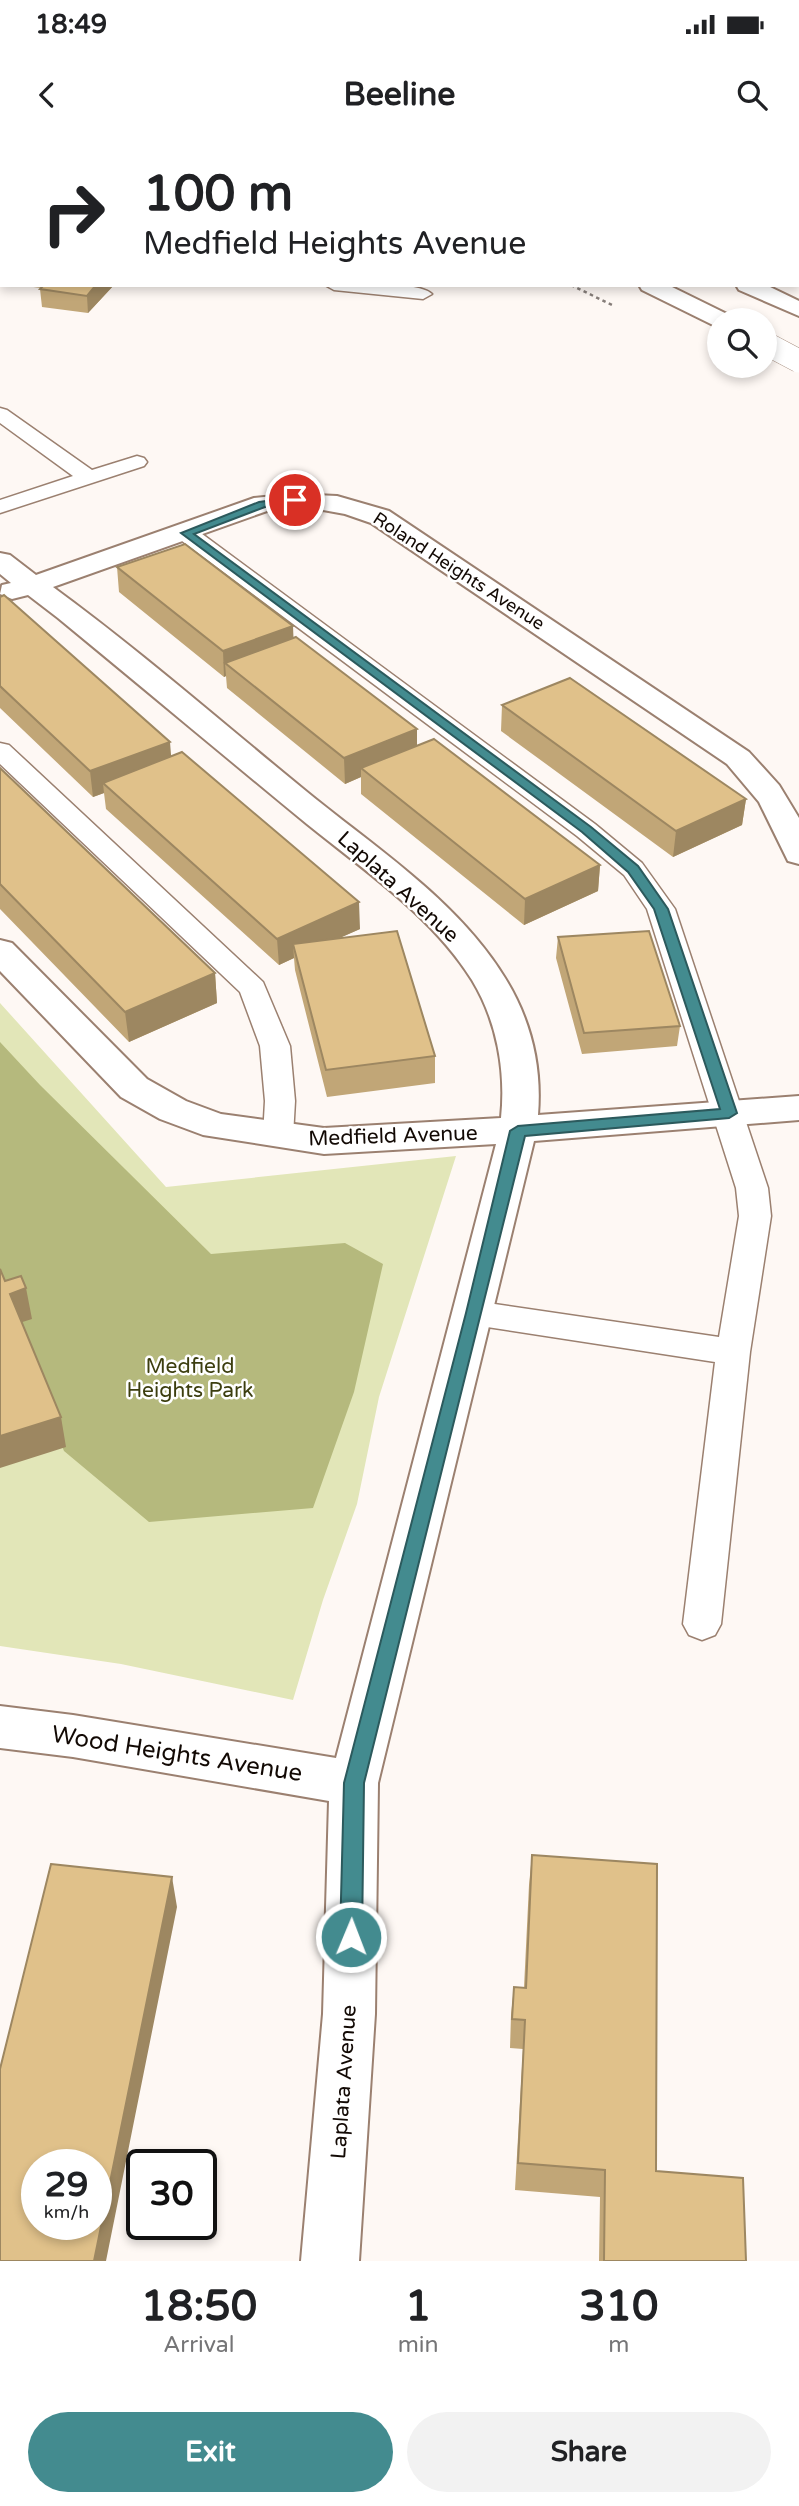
<!DOCTYPE html>
<style>
:root{--surface:#fff;--page:#f2f2f2;--text:#202124;--muted:#757577;--accent:#438b8f}
body{margin:0;font-family:"Varela Round",sans-serif;background:var(--page);color:var(--text);height:100vh;display:flex;flex-direction:column;font-size:26px;white-space:nowrap}
*{box-sizing:border-box;margin:0}
p{font-size:23px;color:var(--muted)}
.icon{flex:none;width:38px;height:38px;fill:none;stroke:currentColor;stroke-width:2;stroke-linecap:round;stroke-linejoin:round}
.map{position:relative;height:2121px;overflow:hidden}
.side{display:flex;flex-direction:column;background:var(--surface);flex:1}
.side>*{flex:none}
.banner{position:absolute;left:0px;top:0px;width:800px;height:147px;box-shadow:0 4px 10px #0003;background:#fff;color:var(--text);overflow:hidden}
.controls{position:absolute;left:707px;top:168px;display:grid;gap:14px}
.controls a{display:grid;place-items:center;width:70px;height:70px;border-radius:50%;background:var(--surface);box-shadow:0 4px 10px #0003;font-size:35px}
.speed{position:absolute;left:21px;top:2009px;display:flex;gap:14px;font-size:35px;font-weight:700;text-align:center}
.speed>*{display:grid;place-content:center;width:91px;height:91px;border-radius:50%;background:var(--surface);box-shadow:0 4px 10px #0003;line-height:1}
.speed small{font-size:18px;font-weight:400}
.speed .limit{border:4px solid #111;border-radius:10px;background:#fff;color:#111}
.pin{position:absolute;display:grid;place-items:center;width:60px;height:60px;color:#fff;margin:-30px;border:4px solid #fff;border-radius:50%;box-shadow:0 2px 7px #0007}
.me{position:absolute;width:77px;margin:-38px;rotate:1deg;stroke-linejoin:round;filter:drop-shadow(0 0 5px #0008)}
.turn{display:flex;align-items:center;gap:24px;height:147px;padding:0 28px;font-size:32px}
.turn .icon{width:91px;height:91px;stroke-width:2.5}
.turn b{display:block;font-size:49px;line-height:60px}
.eta{display:flex;justify-content:space-evenly;align-items:center;height:119px;text-align:center}
.eta b{font-size:42px;font-weight:700;line-height:49px}
.primary-button{display:flex;gap:14px;margin-top:auto;padding:14px 28px}
.primary-button a{flex:1;height:80px;border-radius:42px;background:var(--accent);color:#fff;font-size:28px;font-weight:700;line-height:80px;text-align:center}
.primary-button a+a{background:var(--page);color:var(--text)}
.status{display:flex;justify-content:space-between;align-items:center;height:49px;padding:0 35px;background:var(--surface);direction:ltr}
.status svg{height:19px;fill:currentColor}
header{display:flex;justify-content:space-between;align-items:center;height:91px;padding:0 28px;background:var(--surface);font-size:32px;font-weight:700}
.map>svg:first-child{display:block}
.green{fill:#e2e6b8}
.forest{fill:#b5b97d}
.pier{fill:#fef8f4}
.lines{fill:none;stroke-linecap:round;stroke-linejoin:round}
.stream{fill:#f8b9d2;fill-rule:evenodd}
.service-casing{stroke:#9b8070;stroke-width:3}
.minor-casing{stroke:#9b8070;stroke-width:4}
.motorway-casing{stroke:#9b8070;stroke-width:4}
.path{stroke:#867e7a;stroke-width:2.5;stroke-dasharray:3.5 3.5;stroke-linecap:butt}
.service{fill:#fff;fill-rule:evenodd}
.minor{fill:#fff;fill-rule:evenodd}
.motorway{fill:#fff;fill-rule:evenodd}
.motorway-bridge-casing{stroke:#9b8070;stroke-width:24;stroke-linecap:butt}
.motorway-bridge{stroke:#fff;stroke-width:23}
.wall{fill:#c1a677}
.shaded-wall{fill:#9d8761}
.building{fill:#e0c18a;stroke:#9d8761;stroke-width:2;fill-rule:evenodd}
.route{fill:#438b8f;stroke:#2c5a5d;stroke-width:2}
.labels{text-anchor:middle;dominant-baseline:central;stroke-width:5;stroke-linejoin:round;paint-order:stroke}
.far-street-label{font-size:18px;fill:#120904;stroke:#fff}
.street-label{font-size:21px;fill:#120904;stroke:#fff}
.park-label{font-size:21px;fill:#3c3e0f;stroke:#fff}
.near-street-label{font-size:24px;fill:#120904;stroke:#fff}
</style>
<div class="status"><b>18:49</b><svg viewBox="0 0 49 12"><path d="M0 12V9h3v3zM5 12V6h3v6zM10 12V3h3v9zM15 12V0h3v12zM26 1h20v11H26zM47 4h2v5h-2z"/></svg></div>
<header><svg class="icon" aria-label="back" viewBox="0 0 24 24"><path d="M15 5l-7 7 7 7"/></svg>Beeline<svg class="icon" aria-label="search" viewBox="0 0 24 24"><circle cx="10" cy="10" r="6"/><path d="M15 15l6 6"/></svg></header>
<div class="map">
<svg width="799" height="2121" viewBox="0 0 799 2121">
<rect width="100%" height="100%" fill="#fef8f4"/>
<!-- green -->
<path class="green" d="M0,863L166,1047L456,1016L379,1257L357,1364L323,1460L293,1560L121,1524L0,1506Z"/>
<!-- forest -->
<path class="forest" d="M0,902L40,945L211,1114L345,1103L383,1124L354,1252L313,1368L149,1382L64,1311L0,1155Z"/>
<!-- pier -->
<path class="pier" d="M676,145H770L799,153V191L734,173Z"/>
<g class="lines">
<!-- stream -->
<path class="stream" d="M0,0H11L0,5Z"/>
<defs>
<path id="service" d="M0,61H2V71H0Z
M325,145C346,145 419,140 432,154L423,159L334,150Z
M0,268L7,270L92,330L137,316L144,318L147,322L144,326L0,373V360L73,336L0,283Z
M186,386L194,388L595,684L642,723L675,769L768,1048L771,1076L750,1212L721,1484L715,1495L702,1500L689,1495L683,1484L715,1222L474,1185L462,1182L457,1173L462,1164L474,1161L719,1197L739,1076L736,1048L647,769L624,735L577,696L178,398L175,393L178,388Z
M0,603L9,605L263,842L290,906L295,961L293,996L289,1003L278,1006L267,1003L263,996L265,961L260,906L240,852L0,624Z"/>
<path id="minor" d="M294,354L337,356L389,371L749,612L779,645L799,678V724L788,721L759,662L727,624L371,383L345,374L323,370L267,371L53,447C139,510 219,580 301,647C372,706 456,758 505,838C531,880 542,927 538,975L799,956V980L534,1001L378,1643L375,1874L359,2121H301L323,1874L329,1661L73,1617L0,1608V1566L73,1575L336,1618L496,1004L324,1014L203,995L160,979L121,957L0,831V800L12,803L147,939L186,961L221,974L324,988L501,978C506,931 497,881 472,840C432,776 365,731 307,684C224,616 141,546 58,478L28,455L12,459L0,454L2,445L11,443L0,434V413L10,415L36,435L254,358Z"/>
<path id="motorway" d="M333,0H355L357,2H334Z
M416,0H438L440,2H417Z
M639,145H668L729,175L732,180H719V186L713,185L642,150Z
M736,145H766L799,161V176L739,150Z"/>
</defs>
<!-- service casing -->
<use href="#service" class="service-casing"/>
<!-- minor casing -->
<use href="#minor" class="minor-casing"/>
<!-- motorway casing -->
<use href="#motorway" class="motorway-casing"/>
<!-- path -->
<path class="path" d="M273,0L277,2
M571,145L614,166"/>
<!-- service -->
<use href="#service" class="service"/>
<!-- minor -->
<use href="#minor" class="minor"/>
<!-- motorway -->
<use href="#motorway" class="motorway"/>
<defs>
<path id="motorway-bridge" d="M765,203L799,221"/>
</defs>
<!-- motorway-bridge casing -->
<use href="#motorway-bridge" class="motorway-bridge-casing"/>
<!-- motorway-bridge -->
<use href="#motorway-bridge" class="motorway-bridge"/>
</g>
<!-- wall -->
<path class="wall" d="M622,0H799V47H798V2H626Z
M0,105L2,106V143H0Z
M18,145H114L88,173L42,167L40,149L41,148Z
M117,427L293,498L417,606L600,725L598,751L524,785L361,654V637L345,644L227,548L226,536L224,537L119,452Z
M0,457L171,616L360,789L339,798L435,916V943L327,957L295,830L294,818L279,825L106,669L104,653L93,657L0,568Z
M502,565L746,659L742,685L673,717L501,591Z
M0,628L215,833L217,863L129,902L0,769Z
M558,797L680,886L677,906L582,914L556,818Z
M532,1715L656,2031L746,2121H599L600,2057L515,2050L523,1909L510,1908L511,1875L514,1847H524L529,1745Z"/>
<!-- shaded-wall -->
<path class="shaded-wall" d="M799,26V47H798V27Z
M96,145H114L88,173L87,156Z
M293,486L294,511L225,523L226,536L224,537L223,511Z
M417,589V615L361,628V637L345,644L344,618Z
M170,602L172,627L103,643L104,653L93,657L90,631Z
M746,659L742,685L673,717L676,691Z
M600,725L598,751L524,785L525,759Z
M359,762L360,789L297,817L293,804L294,818L279,825L277,799Z
M215,833L217,863L129,902L125,872Z
M26,1148L32,1179L16,1184L10,1154Z
M61,1277L66,1307L0,1328V1296Z
M172,1737L177,1767L106,2121H94Z"/>
<!-- building -->
<path class="building" d="M662,0H799V26L798,27V2H665Z
M0,105L2,106V127L0,126Z
M44,145H96L87,156L40,149Z
M185,404L293,486L223,511L117,427Z
M4,455L170,602L90,631L0,546V457Z
M296,497L417,589L344,618L225,523Z
M570,538L746,659L676,691L502,565Z
M434,599L600,725L525,759L361,628Z
M182,612L359,762L277,799L103,643Z
M0,628L215,833L125,872L0,744Z
M397,791L435,916L326,930L293,804Z
M649,791L680,886L584,893L558,797Z
M0,1129L5,1141L21,1136L26,1148L10,1154L61,1277L0,1296Z
M532,1715L657,1724L656,2031L743,2038L746,2121H604L605,2030L518,2023L525,1880L512,1879L514,1847L526,1848Z
M51,1724L172,1737L94,2121H0V1929ZM37,2025H96V2084H37Z"/>
<!-- route -->
<path class="route" d="M295,357L301,360L299,363L265,367L194,394L591,687L638,726L668,769L737,973L729,978L525,996L364,1643L362,1797L358,1804L351,1807L343,1804L340,1797L344,1643L466,1173L510,991L518,986L720,969L654,769L628,732L582,692L181,393L259,362Z"/>
<g class="labels">
<!-- far-street labels -->
<g class="far-street-label">
<text transform="translate(459 431) rotate(33)">Roland Heights Avenue</text>
</g>
<!-- street labels -->
<g class="street-label">
<text transform="translate(398 747) rotate(42)">Laplata Avenue</text>
<text transform="translate(393 996) rotate(-2)">Medfield Avenue</text>
<text transform="translate(344 1942) rotate(-86)">Laplata Avenue</text>
</g>
<!-- park labels -->
<g class="park-label">
<text x="190" y="1226">Medfield<tspan x="190" dy="24">Heights Park</tspan></text>
</g>
<!-- near-street labels -->
<g class="near-street-label">
<text transform="translate(177 1614) rotate(9)">Wood Heights Avenue</text>
</g>
</g>
</svg>
<div class="controls">
<a><svg class="icon" aria-label="search" viewBox="0 0 24 24"><circle cx="10" cy="10" r="6"/><path d="M15 15l6 6"/></svg></a>
</div>
<div class="speed"><div>29<small>km/h</small></div><div class="limit">30</div></div>
<div class="pin" style="left:295px;top:360px;background:#d93025"><svg class="icon" aria-label="arrive" viewBox="0 0 24 24"><path d="M6 21V4h12l-3 4 3 4H6"/></svg></div>
<svg class="me" style="left:351px;top:1797px" viewBox="-20 -20 40 40"><circle r="17" fill="#438b8f" stroke="#fff" stroke-width="3"/><path d="M0-11L8 9 0 5-8 9z" fill="#fff"/></svg>
<div class="banner">
<div class="turn"><svg class="icon" aria-label="right" viewBox="0 0 24 24"><path d="M7 20v-9h11M14 6l5 5-5 5"/></svg><div><b>100 m</b>Medfield Heights Avenue</div></div>
</div>
</div>
<section class="side">
<div class="eta">
<div><b>18:50</b><p>Arrival</p></div>
<div><b>1</b><p>min</p></div>
<div><b>310</b><p>m</p></div>
</div>
<div class="primary-button"><a>Exit</a><a>Share</a></div>
</section>
